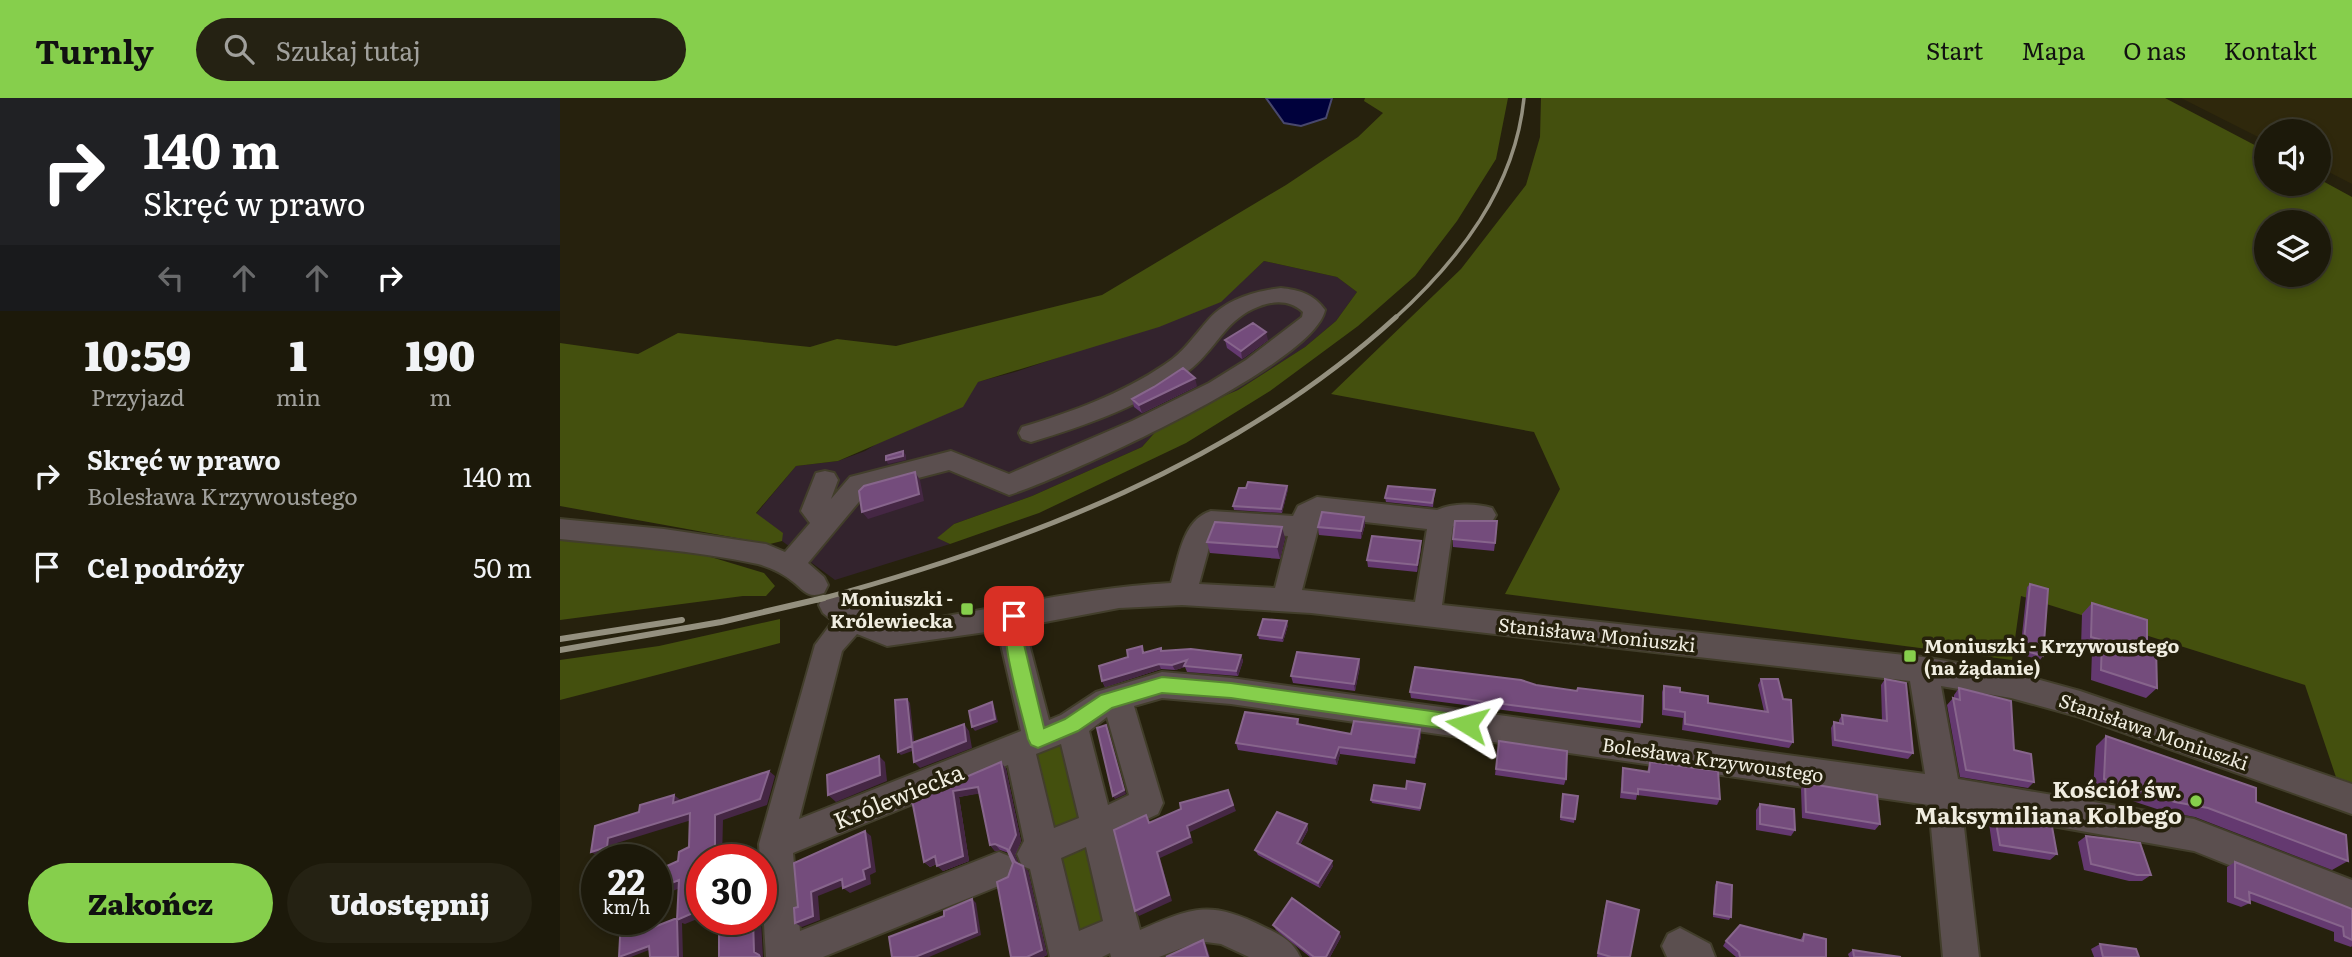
<!DOCTYPE html>
<html lang="pl">
<meta charset="utf-8">
<style>
:root{--surface:#1c190a;--page:#252213;--text:#f1f3f6;--muted:#a0a09c;--line:#3a382b;--accent:#86cf4c}
body{margin:0;font-family:Literata,serif;background:var(--page);color:var(--text);height:100vh;display:flex;flex-direction:column;font-size:26px;white-space:nowrap}
*{box-sizing:border-box;margin:0}
p{font-size:23px;color:var(--muted)}
.icon{flex:none;width:38px;height:38px;fill:none;stroke:currentColor;stroke-width:2;stroke-linecap:round;stroke-linejoin:round}
.map{position:relative;flex:1;overflow:hidden}
.details{display:flex;flex-direction:column;background:var(--surface);width:560px}
.details>*{flex:none}
.hud{background:#202124;color:#fff;overflow:hidden}
.fabs{position:absolute;left:1694px;top:21px;display:grid;gap:14px}
.fabs a{display:grid;place-items:center;width:77px;height:77px;border-radius:50%;background:var(--surface);box-shadow:0 4px 10px #0003,0 0 0 2px var(--line);font-size:35px}
.speed{position:absolute;left:21px;top:746px;display:flex;gap:14px;font-size:35px;font-weight:700;text-align:center}
.speed>*{display:grid;place-content:center;width:91px;height:91px;border-radius:50%;background:var(--surface);box-shadow:0 4px 10px #0003,0 0 0 2px var(--line);line-height:1}
.speed small{font-size:18px;font-weight:400}
.speed .limit{border:10px solid #d22;background:#fff;color:#111}
.pin{position:absolute;display:grid;place-items:center;width:60px;height:60px;color:#fff;margin:-30px;border-radius:14px;box-shadow:0 4px 10px #0006}
.me{position:absolute;width:77px;margin:-38px;rotate:278deg;stroke-linejoin:round;filter:drop-shadow(0 0 5px #0008)}
.turn{display:flex;align-items:center;gap:24px;height:147px;padding:0 28px;font-size:32px}
.turn .icon{width:91px;height:91px;stroke-width:2.5}
.turn b{display:block;font-size:49px;line-height:60px}
.lanes{display:flex;align-items:center;height:66px;padding:0 28px;background:#0003;justify-content:center;gap:35px;direction:ltr}
.lanes .off{opacity:.35}
.eta{display:flex;justify-content:space-evenly;align-items:center;height:119px;text-align:center}
.eta b{font-size:42px;font-weight:800;line-height:49px}
.primary-button{display:flex;gap:14px;margin-top:auto;padding:14px 28px}
.primary-button a{flex:1;height:80px;border-radius:42px;background:var(--accent);color:#111;font-size:28px;font-weight:800;line-height:80px;text-align:center}
.primary-button a+a{background:var(--page);color:var(--text)}
ul{padding:0;list-style:none}
li{display:flex;align-items:center;gap:21px;height:91px;padding:0 28px}
li div{flex:1}
li b{display:block;font-size:26px}
li em{font-style:normal}
header{display:flex;align-items:center;gap:42px;box-sizing:border-box;height:98px;padding:0 35px;background:var(--accent);color:#111}
header strong{font-size:33px}
nav{display:flex;gap:38px;margin-inline-start:auto;font-size:24px}
.search{width:490px;height:63px;background:var(--page);display:flex;align-items:center;gap:18px;box-sizing:border-box;padding:0 24px;border-radius:38px;color:var(--muted);font-size:26px}
main{display:flex;flex:1;min-height:0}
.map>svg:first-child{display:block}
.built{fill:#2f280c}
.industrial{fill:#33232d}
.green{fill:#44500e;fill-rule:evenodd}
.water{fill:#00013c;stroke:#48486d;stroke-width:2}
.lines{fill:none;stroke-linecap:round;stroke-linejoin:round}
.minor-casing{stroke:#423e2b;stroke-width:4}
.minor{fill:#5b4f4f;fill-rule:evenodd}
.rail-far2{stroke:#94907f;stroke-width:3.5}
.rail-far1{stroke:#94907f;stroke-width:5}
.rail{stroke:#94907f;stroke-width:6}
.wall{fill:#643970}
.shaded-wall{fill:#452744}
.building{fill:#744c7c;stroke:#87658c;stroke-width:2}
.route{fill:#86cf4c;stroke:#578731;stroke-width:2}
.poi-dot{fill:#86cf4c;stroke:#26210d;stroke-width:2.5}
.labels{text-anchor:middle;dominant-baseline:central;stroke-width:7;stroke-linejoin:round;paint-order:stroke}
.poi-label{font-size:19px;font-weight:bold;fill:#f0ede0;stroke:#26210d;text-anchor:end}
.street-label{font-size:19px;fill:#f0ede0;stroke:#26210d}
.near-poi-label{font-size:23px;font-weight:bold;fill:#f0ede0;stroke:#26210d;text-anchor:end}
.near-street-label{font-size:23px;fill:#f0ede0;stroke:#26210d}
</style>
<header>
<strong>Turnly</strong>
<div class="search"><svg class="icon" aria-label="search" viewBox="0 0 24 24"><circle cx="10" cy="10" r="6"/><path d="M15 15l6 6"/></svg>Szukaj tutaj</div>
<nav><a>Start</a><a>Mapa</a><a>O nas</a><a>Kontakt</a></nav>
</header>
<main>
<section class="details">
<div class="hud">
<div class="turn"><svg class="icon" aria-label="right" viewBox="0 0 24 24"><path d="M7 20v-9h11M14 6l5 5-5 5"/></svg><div><b>140 m</b>Skręć w prawo</div></div>
<div class="lanes"><svg class="icon off" aria-label="left" viewBox="0 0 24 24"><path d="M17 20v-9H6M10 6l-5 5 5 5"/></svg><svg class="icon off" aria-label="ahead" viewBox="0 0 24 24"><path d="M12 20V5M6 11l6-6 6 6"/></svg><svg class="icon off" aria-label="ahead" viewBox="0 0 24 24"><path d="M12 20V5M6 11l6-6 6 6"/></svg><svg class="icon" aria-label="right" viewBox="0 0 24 24"><path d="M7 20v-9h11M14 6l5 5-5 5"/></svg></div>
</div>
<div class="eta">
<div><b>10:59</b><p>Przyjazd</p></div>
<div><b>1</b><p>min</p></div>
<div><b>190</b><p>m</p></div>
</div>
<ul>
<li><svg class="icon" aria-label="right" viewBox="0 0 24 24"><path d="M7 20v-9h11M14 6l5 5-5 5"/></svg><div><b>Skręć w prawo</b><p>Bolesława Krzywoustego</p></div><em>140 m</em></li>
<li><svg class="icon" aria-label="arrive" viewBox="0 0 24 24"><path d="M6 21V4h12l-3 4 3 4H6"/></svg><div><b>Cel podróży</b></div><em>50 m</em></li>
</ul>
<div class="primary-button"><a>Zakończ</a><a>Udostępnij</a></div>
</section>
<div class="map">
<svg width="1792" height="859" viewBox="0 0 1792 859">
<rect width="100%" height="100%" fill="#26210d"/>
<!-- built -->
<path class="built" d="M1621,0H1792V86L1759,69V33H1706V43Z"/>
<!-- industrial -->
<path class="industrial" d="M704,163L777,179L797,194L776,223L745,249L678,292L605,323L582,349L472,398L394,426L378,440L390,446L275,482L222,443V435L196,416L236,368L278,363L305,353L417,284L455,274L660,204Z"/>
<!-- green -->
<path class="green" d="M805,0H948L936,61L897,123L855,178L798,228L710,293L626,345L479,415L390,446L377,440L394,426L472,398L582,349L605,323L678,292L745,249L776,223L797,194L777,179L704,163L661,204L599,229L418,284L403,309L278,363L236,368L196,415L223,435L222,443L210,446L0,408V245L78,256L118,235L250,249L277,241L336,248L542,197L726,87L798,39L823,15L804,3Z
M981,0H1605L1706,53V86H1759V81L1792,99V697L1781,694L1745,587L1461,498L1452,562L945,496L1000,391L974,334L771,296L901,171L966,87L980,39ZM1706,124H1759V177H1706Z
M0,441L131,453L204,475L215,488L206,498H183L0,522Z
M220,521V545L0,602V562L99,548Z
M503,638L526,722L491,736L474,661L478,648Z
M525,737L552,824L521,844L498,749Z"/>
<!-- water -->
<path class="water" d="M706,0H772L766,20L741,28L724,25Z"/>
<g class="lines">
<defs>
<path id="minor" d="M721,190C739,192 754,196 765,212C755,266 505,379 449,397L389,372L308,393L248,465L264,479L268,487L264,495C247,501 244,492 232,483C224,476 209,469 198,466C133,452 66,448 0,441V421L104,431L206,446L225,454L250,425L241,413L256,375L265,373L274,375L278,382L271,401L290,379L391,353L449,376L572,323L649,285L686,262L742,219L743,214C728,200 710,203 693,211C665,224 655,251 632,270C586,307 527,327 471,344L462,341L459,335L462,329C512,314 561,296 604,267C623,255 634,238 649,221C667,201 695,193 721,190Z
M757,399L877,412C893,405 916,405 932,410L936,417L932,424L893,428L882,507L1363,559L1451,574L1520,593L1792,686V716L1520,619L1451,600L1381,588L1398,681L1634,721L1792,782V816L1634,753L1402,712L1419,859H1383L1369,707L671,606L602,600L574,608L603,705L598,716L555,736L580,832C633,809 650,802 704,829C719,836 733,843 740,859H689L661,846L646,844L630,847L599,859H551L550,855L542,859H490L470,771L462,768L457,756L464,743L448,667L233,755L240,833L439,754L451,759L456,771L451,783L263,859H206L199,746L255,547L273,523L263,515L259,507L263,499C288,490 304,523 330,524C361,524 395,516 426,511C488,500 549,488 611,485C619,460 622,422 651,413L733,418L738,408ZM761,419L867,431L855,504L742,492ZM657,433L728,438L715,490L639,486L652,439ZM622,507L751,515L1350,583L1365,676L671,580L602,574L536,594L501,617L489,622L468,542L469,527L559,510ZM440,532V542L461,633L239,721L282,553L297,536L327,548ZM547,619L569,697L548,707L529,633ZM501,646L519,720L494,730L476,656ZM526,749L543,823L519,833L501,760Z
M1120,830L1150,846L1155,859H1107L1102,848L1108,836Z"/>
</defs>
<!-- minor casing -->
<use href="#minor" class="minor-casing"/>
<!-- minor -->
<use href="#minor" class="minor"/>
<!-- rail-far2 -->
<path class="rail-far2" d="M834,221C899,162 955,90 964,0"/>
<!-- rail-far1 -->
<path class="rail-far1" d="M257,502C464,446 676,365 836,219"/>
<!-- rail -->
<path class="rail" d="M0,541L122,522
M0,552L161,524L264,500"/>
</g>
<!-- wall -->
<path class="wall" d="M665,242H708L682,261L667,250Z
M637,288L582,315L574,309L572,301Z
M727,388L728,391L722,415L674,412L673,408Z
M875,392L873,409L826,404L825,400Z
M804,419L805,427L801,441L759,437L758,429Z
M937,430L934,453L893,449V441Z
M725,440L720,461L650,455L647,444Z
M861,451L857,474L808,469L807,462Z
M1470,486L1483,558L1480,562L1460,556L1467,489Z
M1532,505L1597,590L1586,600L1531,582L1532,553L1521,549L1522,516Z
M728,527L723,544L699,541L698,537Z
M602,553L681,557L683,563L678,578L627,574L625,569L615,572L601,571L545,589L542,583L584,554Z
M799,561L800,568L795,593L733,585L731,578Z
M1201,581L1233,644L1229,650L1122,632L1123,620L1102,617V594L1104,588L1148,605L1204,613L1198,587Z
M1325,581L1353,655L1348,661L1272,648L1271,630L1274,624L1279,625V622L1282,617L1322,623L1321,587Z
M1399,590L1454,652L1474,684L1468,690L1400,679L1387,607L1393,600H1394V597Z
M850,594L1082,624L1080,630L851,600Z
M738,621L739,626L791,636L860,631L861,638L855,666L780,656L777,667L678,652L676,645Z
M1546,638L1696,704L1788,763L1772,772L1635,719L1603,713L1533,690L1536,648Z
M939,643L1006,681L1004,687L935,677Z
M441,664L446,671L461,743L455,757L458,765L468,773L487,857L483,859H451L448,779L453,765L449,755L440,752L435,753L430,747L419,695L399,699L409,763L383,773L377,766L370,769L364,764L352,702Z
M1090,664L1160,701L1157,707L1077,697L1076,702L1060,700L1062,676L1063,670L1087,674Z
M1245,685L1320,726L1315,732L1242,720L1241,691Z
M865,689L860,713L812,705L811,702L846,691Z
M1003,696L1018,698L1014,725L1000,722Z
M1200,706L1235,732L1231,738L1196,732V712Z
M1434,713L1497,756L1490,762L1433,753L1428,719Z
M747,726L748,732L740,747L773,768L760,790L698,757L695,752Z
M1526,738L1591,777L1582,783H1569L1524,772L1518,744Z
M1675,764L1792,811V848L1791,849L1774,843V834L1690,802V805L1681,809L1667,804V769Z
M1157,784L1171,819L1169,822L1153,819L1155,787Z
M1047,803L1070,859H1037L1045,809Z
M713,827L779,834L781,839L770,859H750L716,832Z
M1244,836L1266,859H1176L1163,848L1166,843L1240,842Z
M1540,846L1579,859H1534L1531,851Z
M1293,852L1341,859H1289L1288,856Z"/>
<!-- shaded-wall -->
<path class="shaded-wall" d="M706,234L708,242L682,261L681,253Z
M635,280L637,288L582,315L579,307Z
M343,353L346,357V362L328,366L326,362Z
M355,374L360,382L364,403L308,421L302,414Z
M727,388L728,391L722,415L721,411Z
M804,419L805,427L801,441V433Z
M722,429L725,440L720,461L717,449Z
M861,443V451L857,474V467Z
M727,523L728,527L723,544L722,540Z
M681,557L683,563L678,578L676,573Z
M799,561L800,568L795,593L794,586Z
M627,562L625,569L615,572L612,567Z
M599,566L601,571L545,589L542,583Z
M347,601L350,605L355,652L341,657L338,654Z
M432,604L434,608L438,624L415,633L412,629Z
M404,626L409,633L412,650L360,670L354,664Z
M546,627L548,631L566,696L555,701L553,698Z
M860,631L861,638L855,666V659Z
M779,649L780,656L777,667L775,660Z
M319,658L325,664L327,683L276,704L268,697Z
M441,664L446,671L461,743L455,757L460,769L455,764L449,752Z
M209,673L215,678L207,707L163,722L162,761H155V717Z
M418,689L423,695L399,699L409,763L383,773L377,768L393,693Z
M668,692L676,713L630,734L633,745L600,760L612,803L579,818L575,813L597,754Z
M114,697L122,703L113,705Z
M130,715L138,720L57,745L55,754L40,759L31,754L48,740Z
M747,726L748,732L738,750L737,745Z
M305,733L311,738L316,774L310,777L311,786L290,795L283,790L303,772Z
M435,746L440,752L435,753L430,747Z
M375,758L381,764L370,769L364,764Z
M772,763L773,768L760,790L758,785Z
M463,768L468,773L487,857L483,859H467Z
M282,781L288,786L258,798L260,822L242,829L235,825L251,794Z
M119,782L127,787L96,800V791Z
M412,801L416,805L421,837L369,859H355Z
M142,811V819L125,826L122,825L123,859H118L117,822Z
M89,821H94V833L89,831Z
M193,821H201L203,859H200L194,854Z
M779,834L781,839L770,859H766Z
M643,842L646,847L650,859H648Z
M89,848L94,850L71,859H59Z"/>
<!-- building -->
<path class="building" d="M693,225L706,234L681,253L665,242Z
M623,270L635,280L579,307L572,301L594,289Z
M343,353V358L326,362V358Z
M355,374L359,396L302,414L299,393L304,388Z
M688,384L727,388L721,411L673,408L679,390H686Z
M828,388L875,392L872,405L825,400Z
M762,414L804,419L801,433L758,429Z
M895,423H937L935,445L893,441Z
M655,424L722,429L717,449L647,444Z
M812,438L861,443L857,467L807,462Z
M1470,486L1488,491L1483,558L1463,552Z
M1532,505L1587,522V545L1596,548L1597,590L1541,572L1542,542L1531,539Z
M703,521L727,523L722,540L698,537Z
M582,548L583,555L601,550V553L631,551L681,557L676,573L624,568L627,562L612,567L599,566L542,583L539,568L568,559L567,552Z
M737,554L799,561L794,586L731,578Z
M855,569L961,582L976,587L1017,593L1018,590L1083,598L1082,624L850,594Z
M1201,581H1218L1223,601L1231,602L1233,644L1125,626V614L1104,611V588L1120,590V594L1148,598V605L1208,614Z
M1325,581L1346,585L1353,655L1275,642L1274,624L1283,626L1282,617L1327,623Z
M1399,590L1451,603L1454,652L1471,656L1474,684L1406,672L1393,600L1400,602Z
M347,601L352,648L338,654L335,602Z
M432,604L435,621L412,629L409,613Z
M685,614L738,621L737,626L791,636L794,623L860,631L855,659L779,649L775,660L676,645Z
M404,626L406,643L354,664L352,645Z
M546,627L564,692L553,698L537,630Z
M1546,638L1696,690V704L1786,737L1788,763L1648,710L1615,704L1544,681Z
M939,643L1007,653L1006,681L936,671Z
M319,658L320,677L268,697L267,677Z
M441,664L456,737L449,752L455,764L463,768L482,852L467,859H451L437,784L448,779L453,765L447,751L435,746L430,747L418,689L393,693L403,758L377,768L375,758L364,764L352,702Z
M1090,664L1158,673L1160,701L1078,691V696L1062,694L1063,670L1089,674Z
M209,673L200,701L155,717V761H142V811L117,822L119,782L96,791V773L118,763L119,754L129,749L130,715L48,740L47,749L31,754L35,728L79,714L80,707L114,697L113,705Z
M847,683L865,686L860,710L811,702L814,687L846,691Z
M1245,685L1317,697L1320,726L1246,714Z
M668,692L673,707L627,728L630,739L597,754L609,797L575,813L554,732L586,717L589,725L621,711L620,705Z
M1003,696L1018,698L1015,721L1001,719Z
M1200,706L1234,711L1235,732L1200,726Z
M1434,713L1491,723L1497,756L1440,747Z
M717,714L747,726L737,745L772,763L758,785L695,752Z
M305,733L310,769L303,772L305,781L283,790L282,781L251,794L253,818L235,825L234,810L238,809L234,765Z
M1526,738L1580,745L1591,777H1577L1531,766Z
M1675,764L1792,811V842L1784,838L1783,829L1689,794L1690,805L1675,799Z
M1157,784L1172,787L1171,819L1154,816Z
M732,800L779,834L766,859H754L713,827Z
M412,801L417,834L355,859H332L329,839L384,818V813Z
M1047,803L1079,812L1070,859H1051L1038,855Z
M117,820L118,859H90L89,848L59,859L61,821H89V831Z
M159,821H193L194,854L199,857L200,859H159Z
M1180,827L1243,843L1244,836L1266,841V859H1180L1179,854L1166,843Z
M643,842L648,859H606Z
M1540,846L1576,851L1579,859H1543Z
M1293,852L1312,855L1341,859H1294Z"/>
<!-- route -->
<path class="route" d="M454,511L461,513L463,542L484,630L505,621L541,597L602,579L671,585L907,618L913,620L916,626L913,632L907,634L671,600L602,595L552,610L518,633L478,650L471,647L468,641C462,614 437,535 448,513Z"/>
<!-- markers -->
<g class="poi-dot">
<rect x="400" y="504" width="14" height="14" rx="3.5"/>
<rect x="1343" y="551" width="14" height="14" rx="3.5"/>
<circle cx="1636" cy="703" r="7"/>
</g>
<g class="labels">
<!-- poi labels -->
<g class="poi-label">
<text x="393" y="500">Moniuszki -<tspan x="393" dy="22">Królewiecka</tspan></text>
<text x="1364" y="547" text-anchor="start">Moniuszki - Krzywoustego<tspan x="1364" dy="22">(na żądanie)</tspan></text>
</g>
<!-- street labels -->
<g class="street-label">
<text transform="translate(1037 536) rotate(6)">Stanisława Moniuszki</text>
<text transform="translate(1594 633) rotate(19)">Stanisława Moniuszki</text>
<text transform="translate(1153 661) rotate(8)">Bolesława Krzywoustego</text>
</g>
<!-- near-poi labels -->
<g class="near-poi-label">
<text x="1622" y="690">Kościół św.<tspan x="1622" dy="26">Maksymiliana Kolbego</tspan></text>
</g>
<!-- near-street labels -->
<g class="near-street-label">
<text transform="translate(338 697) rotate(-22)">Królewiecka</text>
</g>
</g>
</svg>
<div class="fabs">
<a><svg class="icon" aria-label="sound" viewBox="0 0 24 24"><path d="M4 9h4l5-4v14l-5-4H4zM17 9q2 3 0 6"/></svg></a>
<a><svg class="icon" aria-label="layers" viewBox="0 0 24 24"><path d="M12 4l9 5-9 5-9-5zM3 14l9 5 9-5"/></svg></a>
</div>
<div class="speed"><div>22<small>km/h</small></div><div class="limit">30</div></div>
<div class="pin" style="left:454px;top:518px;background:#d93025"><svg class="icon" aria-label="arrive" viewBox="0 0 24 24"><path d="M6 21V4h12l-3 4 3 4H6"/></svg></div>
<svg class="me" style="left:907px;top:626px" viewBox="-20 -20 40 40"><path d="M0-17L14 15 0 8-14 15z" fill="#86cf4c" stroke="#fff" stroke-width="4"/></svg>
</div>
</main>
